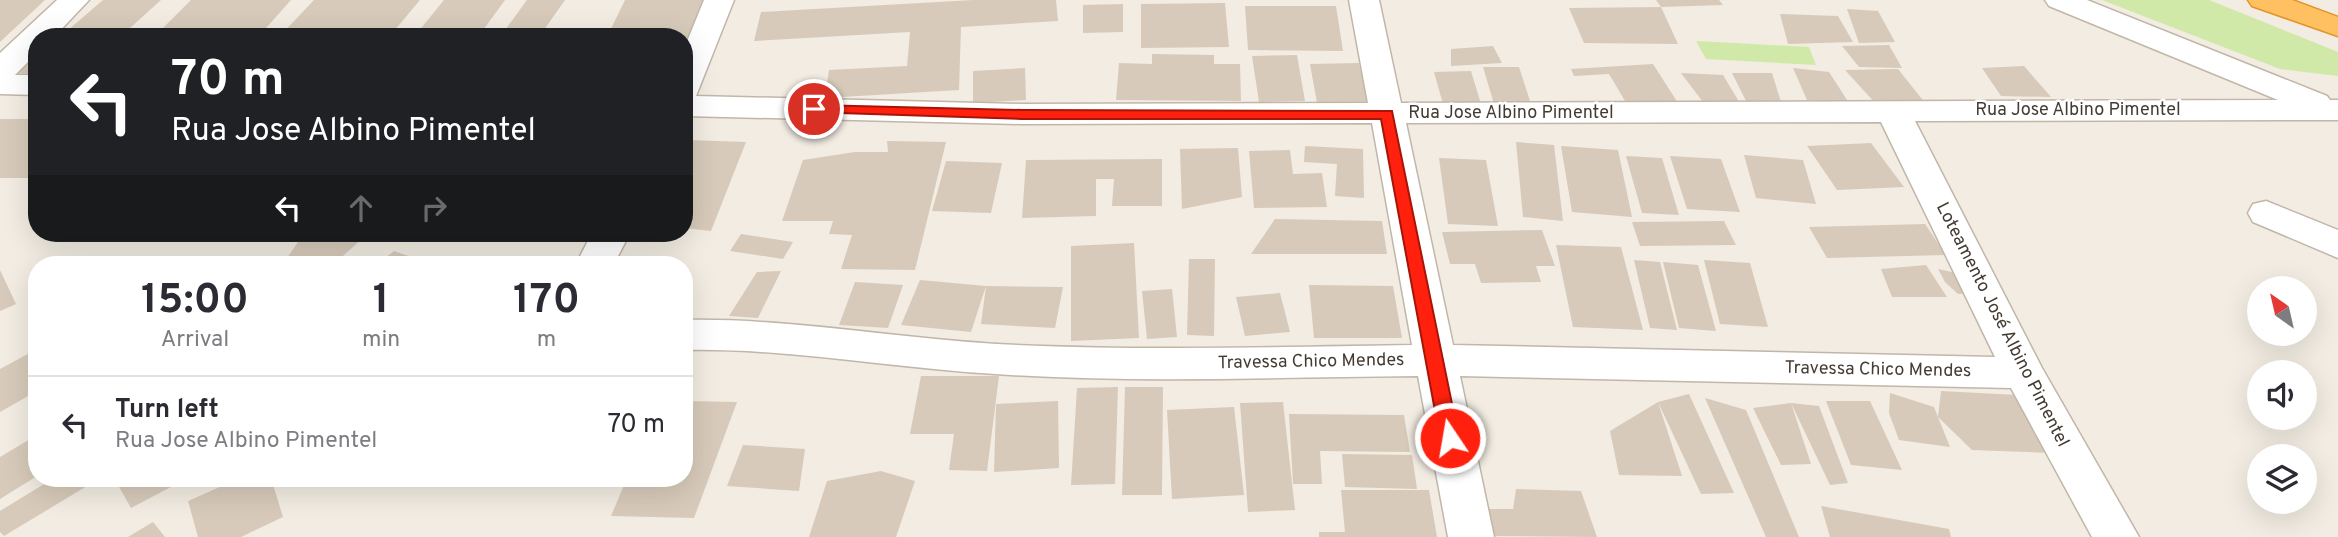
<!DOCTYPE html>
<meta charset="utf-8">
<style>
:root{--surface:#fff;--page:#f2f2f3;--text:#2b2b33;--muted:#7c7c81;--line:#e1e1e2}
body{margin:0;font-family:Overpass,sans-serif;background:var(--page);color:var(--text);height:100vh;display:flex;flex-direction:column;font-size:26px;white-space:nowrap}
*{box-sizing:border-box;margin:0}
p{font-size:23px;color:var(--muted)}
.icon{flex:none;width:38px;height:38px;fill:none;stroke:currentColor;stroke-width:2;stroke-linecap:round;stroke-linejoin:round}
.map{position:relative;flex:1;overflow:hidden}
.panel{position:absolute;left:28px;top:256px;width:665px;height:231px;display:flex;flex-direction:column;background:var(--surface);border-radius:28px;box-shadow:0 7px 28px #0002}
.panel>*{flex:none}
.guide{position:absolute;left:28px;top:28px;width:665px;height:214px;border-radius:28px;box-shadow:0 7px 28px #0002;background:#202124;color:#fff;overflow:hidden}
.needle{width:46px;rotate:326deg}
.buttons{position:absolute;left:2247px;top:276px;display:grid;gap:14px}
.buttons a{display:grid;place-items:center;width:70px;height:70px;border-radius:50%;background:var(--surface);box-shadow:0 7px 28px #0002;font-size:35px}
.pin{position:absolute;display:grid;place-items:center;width:60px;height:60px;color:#fff;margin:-30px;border:4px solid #fff;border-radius:50%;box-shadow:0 2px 7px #0007}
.me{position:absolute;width:77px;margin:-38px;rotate:348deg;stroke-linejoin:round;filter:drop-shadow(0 0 5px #0008)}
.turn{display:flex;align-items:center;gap:24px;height:147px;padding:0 28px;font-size:32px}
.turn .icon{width:91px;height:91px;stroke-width:2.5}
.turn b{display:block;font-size:49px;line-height:60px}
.lanes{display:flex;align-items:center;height:66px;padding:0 28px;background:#0003;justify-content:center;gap:35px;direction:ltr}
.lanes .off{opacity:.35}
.eta{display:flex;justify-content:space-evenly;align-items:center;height:119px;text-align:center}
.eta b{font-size:42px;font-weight:700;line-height:49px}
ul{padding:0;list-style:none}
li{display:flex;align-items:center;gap:21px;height:98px;padding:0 28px;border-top:2px solid var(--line)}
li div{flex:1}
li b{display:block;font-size:26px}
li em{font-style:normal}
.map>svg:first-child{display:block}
.green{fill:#d0e9a9}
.building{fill:#d7caba}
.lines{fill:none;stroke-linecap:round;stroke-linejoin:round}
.minor-casing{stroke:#c1b6a8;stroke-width:3}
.highway-casing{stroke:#e4942a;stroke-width:3}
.minor{fill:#fff;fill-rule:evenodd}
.highway{fill:#ffc061;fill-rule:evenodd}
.route{fill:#ff210d;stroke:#a61508;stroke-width:2}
.labels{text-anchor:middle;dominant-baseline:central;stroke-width:5;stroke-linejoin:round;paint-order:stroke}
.street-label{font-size:18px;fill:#443c33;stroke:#fff}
</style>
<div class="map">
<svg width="2338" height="537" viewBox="0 0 2338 537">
<rect width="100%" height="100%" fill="#f2ece2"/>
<!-- green -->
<path class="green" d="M2102,0H2209L2338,52V76L2280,69Z
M1696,41L1809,47L1816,65L1706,59Z"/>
<!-- building -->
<path class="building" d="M0,0H45L0,42Z
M103,0H161L120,37H60Z
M191,0H291L258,37H154Z
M314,0H420L389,37H279Z
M444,0H505L478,37H414Z
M527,0H565L539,37H500Z
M625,0H707L691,39L607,37Z
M973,0H1056L1058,21L961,27L959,90L825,98L829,70L907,66L910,32L754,41L761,12Z
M1656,0H1719L1723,5L1661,7Z
M1225,3L1229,47L1141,48V4Z
M1123,4V32L1083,33V5Z
M1245,6H1336L1343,51L1248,50Z
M1661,7L1678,44L1584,43L1569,8Z
M1847,9L1878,11L1895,42L1859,43Z
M1780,14L1838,16L1853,42L1788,44Z
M1889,45L1902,68L1859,67L1842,46Z
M1493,46L1502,63L1451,66V49Z
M1152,54L1214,55V64H1240L1241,101L1116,100L1119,63L1152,64Z
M1297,55L1305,101L1259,102L1252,56Z
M37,57V74L17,73Z
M1359,63L1368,102L1317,103L1310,64Z
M1653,64L1678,103L1628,106L1609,74L1574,76L1571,69Z
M2024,66L2051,97L2001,96L1982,68Z
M1483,67H1519L1531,104H1494Z
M1025,68L1026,100L973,103V71Z
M1793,68L1829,72L1849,103L1807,100Z
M1898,69L1926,104L1877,105L1845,70Z
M1471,71L1481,104H1443L1434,72Z
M1681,73L1723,75L1741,105L1706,106Z
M1732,73H1772L1781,102L1746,101Z
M0,119H37V172L31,178H0Z
M686,140L746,142L711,231L684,228Z
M887,141L946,142L915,270L841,269L852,235L829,234L833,221H782L803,160L855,152H888Z
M1516,142L1554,145L1563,221L1523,217Z
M1871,143L1904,187L1837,190L1807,146Z
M1305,146L1363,149L1364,198L1335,196L1337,164L1304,162Z
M1561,146L1618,150L1632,217L1572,212Z
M1238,148L1242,197L1182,209L1180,149Z
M1290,150L1293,174L1322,173L1327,207L1254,208L1249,151Z
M1744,155L1803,160L1816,204L1756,198Z
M1626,156L1662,158L1679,215L1642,213Z
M1670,156L1721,159L1740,212L1687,209Z
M1439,158L1486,160L1498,226L1448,224Z
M1162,159V206H1112L1114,179H1096V216L1022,218L1026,160Z
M946,161L1002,163L991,213L932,211Z
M1275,219L1382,221L1387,254H1251Z
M1724,221L1736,245L1640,246L1632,222Z
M1925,224L1946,255L1827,258L1809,227Z
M1542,230L1555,266H1536L1541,282L1481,283L1475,264H1450L1442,232Z
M741,234L793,242L783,259L730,251Z
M302,236L363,238L334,264H283Z
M1134,243L1139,338L1071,341V246Z
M1556,245L1621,247L1643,330L1573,327Z
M394,251L420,260L417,264H378Z
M1189,259H1215L1214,336L1187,335Z
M1634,260L1660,262L1677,330L1650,328Z
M1704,260L1750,263L1768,327L1720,324Z
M1663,262L1698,265L1716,331L1679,328Z
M1926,265L1947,297H1892L1881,269Z
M1938,269L1966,275L1983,293L1958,294L1945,282Z
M0,270L16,304L0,311Z
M781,271L758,318L729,316L757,272Z
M920,280L986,286L971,332L901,325Z
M855,282L903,285L888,328L839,325Z
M1309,285L1393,286L1402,338H1314Z
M986,286L1063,287L1055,328L981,324Z
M1172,289L1177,337L1147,339L1142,291Z
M1280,293L1290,332L1245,336L1236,297Z
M37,349V391L0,412V369Z
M921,376H999L987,471L949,470L954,434H910Z
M1118,387L1115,484L1071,485L1077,388Z
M1125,387H1163L1162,495H1122Z
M1941,391L2017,395L2052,453L1972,450L1938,417Z
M1890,393L1934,407L1950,447L1899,440L1889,413Z
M1689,394L1734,493L1701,494L1658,402Z
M1705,398L1746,410L1799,537H1766Z
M684,401L737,402L694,518L611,516L627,478H684Z
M1058,401L1059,468L994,472L996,404Z
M1826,401H1870L1902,470L1851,465Z
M1283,402L1295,510L1248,512L1240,403Z
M1658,402L1682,476L1619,475L1610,431Z
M1791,403L1811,464L1781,465L1753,408Z
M1791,403L1819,406L1848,483L1830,485Z
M1234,407L1244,495L1172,499L1167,410Z
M1289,414L1404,415L1410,452L1320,451L1322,484H1293Z
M37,435V476L0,499V457Z
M743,445L805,449L799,491L727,486Z
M1342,454L1412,455L1417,489L1345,487Z
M881,471L915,481L896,537H809L827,481Z
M54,478H72L87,486L4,536L0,532V511Z
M114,478H188L131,508Z
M240,478H271L283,517L241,537H198L188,501Z
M1516,489L1581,491L1597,537L1486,536L1485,509H1513Z
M1341,490H1429L1437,537H1319V532H1345Z
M1821,506L1949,529L1951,537H1830Z
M153,522L165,537H128Z"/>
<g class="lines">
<defs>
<path id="minor" d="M57,0H89L54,37H37V53L15,75H37V95L0,94V53Z
M704,0H734L696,96L1022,104L1368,103L1349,0H1379L1401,103L2278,100L2049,6L2045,0H2087L2327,96L2330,100H2338V120L1915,121L2042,368L2139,537H2092L2011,388L1460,376L1494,537H1448L1418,376C1277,377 1136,384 995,374C891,368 788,348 684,350V320C789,318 893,338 997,344C1135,351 1274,347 1412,345L1372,123L1022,124L684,116V49ZM1881,122L1995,357L1453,345L1406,123Z
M2266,201L2338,230V258L2253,222L2248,213L2253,204Z
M592,233H630L614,264H576Z"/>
<path id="highway" d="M2248,0H2292L2338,17V36L2252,6Z"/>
</defs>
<!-- minor casing -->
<use href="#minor" class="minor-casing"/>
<!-- highway casing -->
<use href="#highway" class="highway-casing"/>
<!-- minor -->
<use href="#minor" class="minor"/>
<!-- highway -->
<use href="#highway" class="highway"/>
</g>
<!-- route -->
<path class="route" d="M814,105L1022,110L1392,111L1459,438L1456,443H1443L1440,438L1381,119H1022L809,112L807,109Z"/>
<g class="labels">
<!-- street labels -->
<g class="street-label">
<text x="2078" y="110">Rua Jose Albino Pimentel</text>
<text x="1511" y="113">Rua Jose Albino Pimentel</text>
<text transform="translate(2002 325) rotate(63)">Loteamento José Albino Pimentel</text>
<text transform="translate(1311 362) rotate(-1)">Travessa Chico Mendes</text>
<text transform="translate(1878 370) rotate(1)">Travessa Chico Mendes</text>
</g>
</g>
</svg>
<div class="buttons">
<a><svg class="needle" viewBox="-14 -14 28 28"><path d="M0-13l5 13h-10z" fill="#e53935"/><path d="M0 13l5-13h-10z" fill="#7c7c81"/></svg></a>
<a><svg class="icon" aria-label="sound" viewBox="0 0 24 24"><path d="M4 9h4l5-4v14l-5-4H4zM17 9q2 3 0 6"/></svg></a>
<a><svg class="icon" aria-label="layers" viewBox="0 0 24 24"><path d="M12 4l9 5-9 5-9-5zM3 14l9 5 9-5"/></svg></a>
</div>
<div class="pin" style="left:814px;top:109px;background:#d93025"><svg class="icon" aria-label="arrive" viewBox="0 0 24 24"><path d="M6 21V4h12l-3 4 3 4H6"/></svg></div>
<svg class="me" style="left:1450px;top:438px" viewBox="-20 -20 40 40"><circle r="17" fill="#ff210d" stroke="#fff" stroke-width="3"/><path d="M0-11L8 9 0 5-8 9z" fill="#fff"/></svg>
<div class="guide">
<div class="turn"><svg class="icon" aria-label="left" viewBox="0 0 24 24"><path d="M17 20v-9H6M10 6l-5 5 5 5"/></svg><div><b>70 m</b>Rua Jose Albino Pimentel</div></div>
<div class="lanes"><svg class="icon" aria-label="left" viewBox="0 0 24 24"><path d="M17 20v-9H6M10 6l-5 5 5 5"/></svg><svg class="icon off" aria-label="ahead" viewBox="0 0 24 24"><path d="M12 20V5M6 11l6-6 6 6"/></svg><svg class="icon off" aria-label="right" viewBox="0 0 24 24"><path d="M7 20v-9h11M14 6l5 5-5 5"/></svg></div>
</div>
<section class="panel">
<div class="eta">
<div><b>15:00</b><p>Arrival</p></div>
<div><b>1</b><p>min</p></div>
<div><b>170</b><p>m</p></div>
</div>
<ul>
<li><svg class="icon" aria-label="left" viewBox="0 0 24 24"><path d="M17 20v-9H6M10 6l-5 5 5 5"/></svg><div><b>Turn left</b><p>Rua Jose Albino Pimentel</p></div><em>70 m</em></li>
</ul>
</section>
</div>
